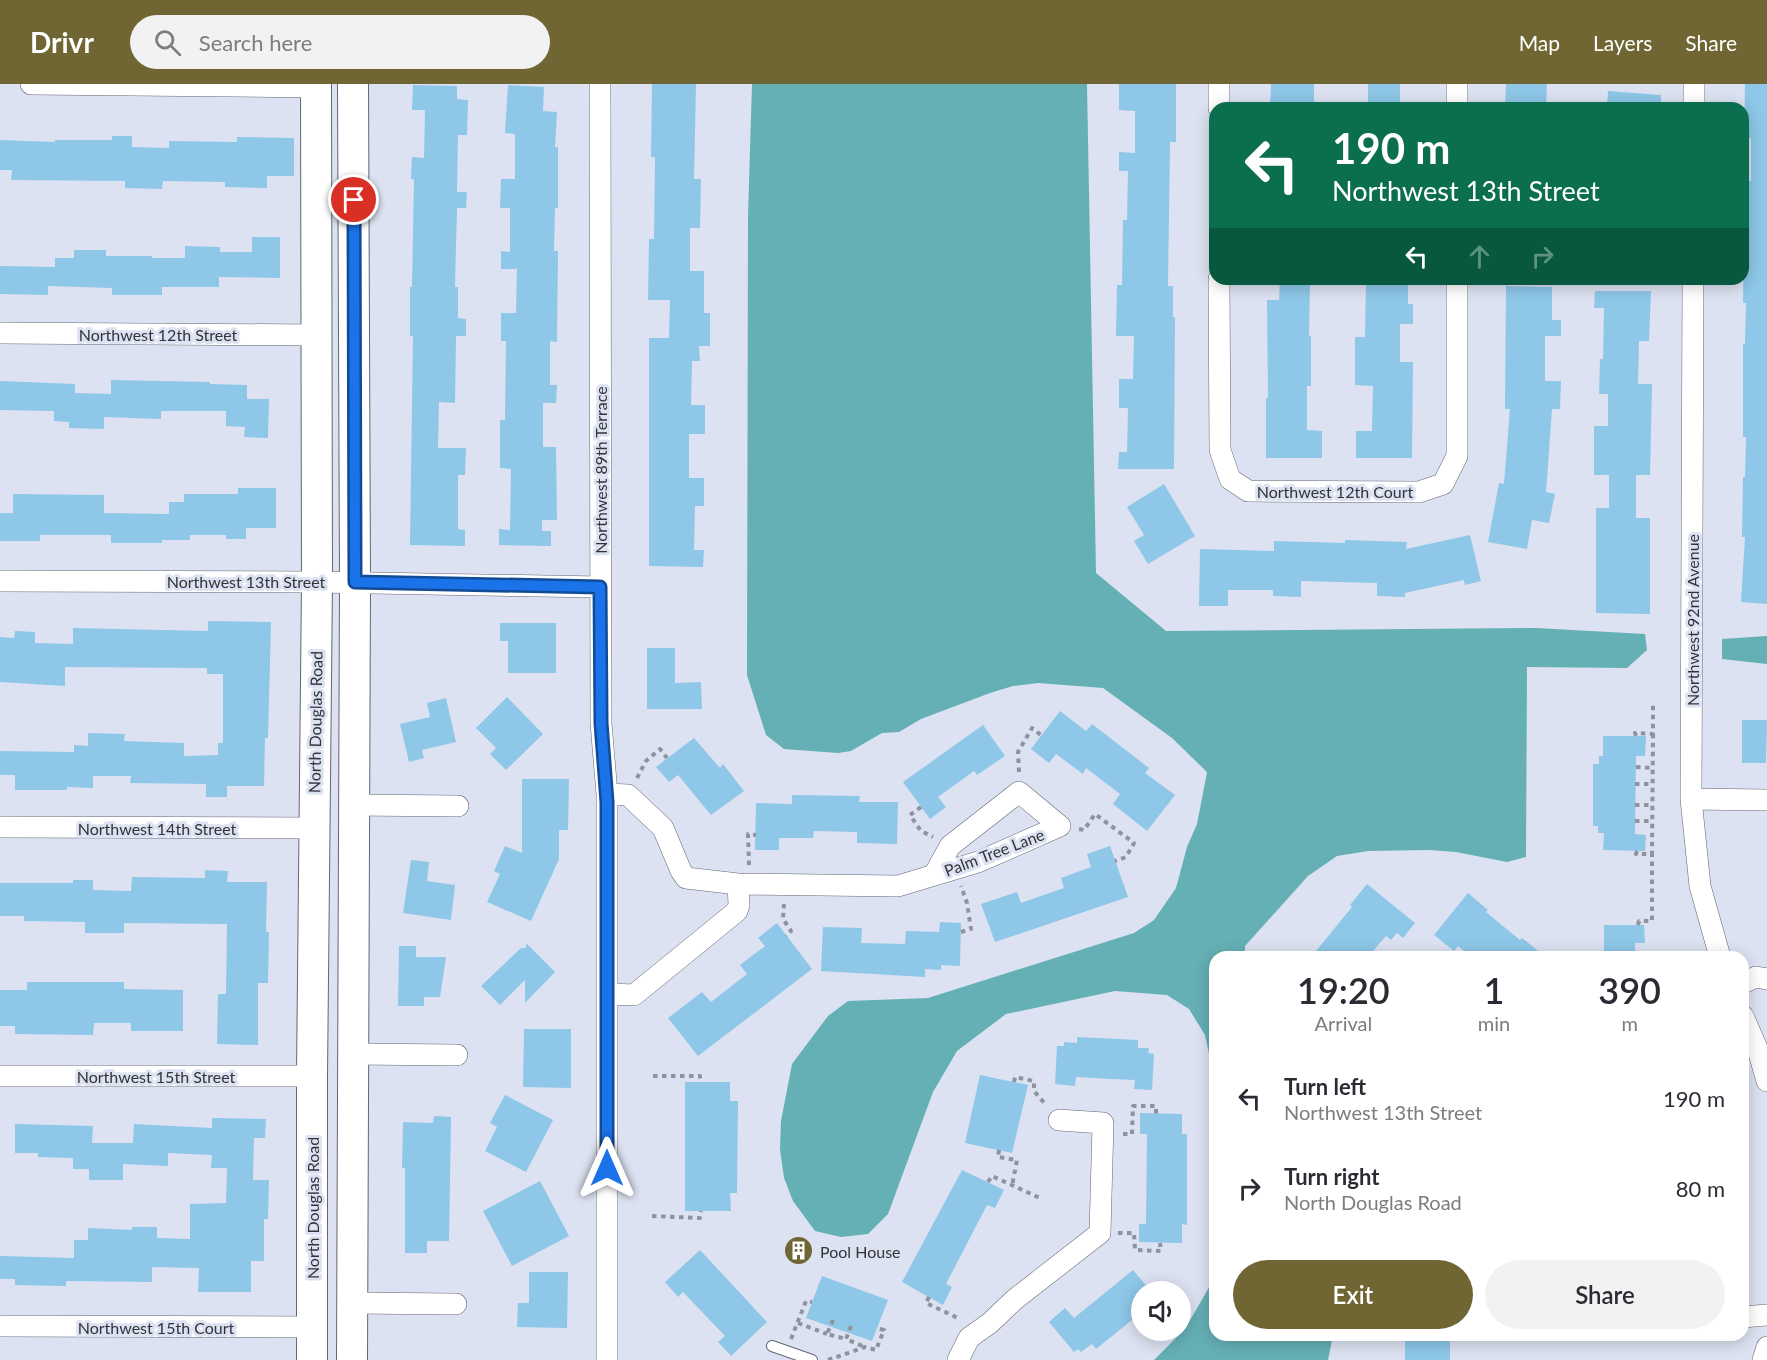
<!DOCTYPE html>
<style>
:root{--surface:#fff;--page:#f2f2f3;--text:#2b2b33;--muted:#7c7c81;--accent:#6f6633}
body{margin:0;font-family:Lato,sans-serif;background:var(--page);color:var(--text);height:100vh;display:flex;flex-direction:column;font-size:22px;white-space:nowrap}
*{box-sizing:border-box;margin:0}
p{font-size:20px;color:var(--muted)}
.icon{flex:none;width:33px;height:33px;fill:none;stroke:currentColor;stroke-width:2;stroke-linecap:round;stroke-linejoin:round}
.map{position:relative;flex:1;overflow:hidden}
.drawer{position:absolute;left:1209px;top:867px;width:540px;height:390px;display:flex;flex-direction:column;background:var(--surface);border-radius:18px;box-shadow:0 3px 15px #0003}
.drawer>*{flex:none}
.banner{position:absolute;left:1209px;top:18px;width:540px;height:183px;border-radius:18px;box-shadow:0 3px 15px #0003;background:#0b6e4f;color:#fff;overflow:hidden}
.fabs{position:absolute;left:1131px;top:1197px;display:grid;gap:12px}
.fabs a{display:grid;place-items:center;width:60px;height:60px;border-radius:50%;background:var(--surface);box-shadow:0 3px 15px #0003;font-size:30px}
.pin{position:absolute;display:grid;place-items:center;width:51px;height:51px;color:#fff;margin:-26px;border:3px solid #fff;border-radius:50%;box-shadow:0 2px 6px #0007}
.me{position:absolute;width:66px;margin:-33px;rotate:0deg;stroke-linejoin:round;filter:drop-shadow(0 0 4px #0008)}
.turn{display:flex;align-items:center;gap:21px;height:126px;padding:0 24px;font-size:27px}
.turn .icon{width:78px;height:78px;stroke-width:2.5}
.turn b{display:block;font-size:42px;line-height:51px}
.lanes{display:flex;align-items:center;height:57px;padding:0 24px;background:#0003;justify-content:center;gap:30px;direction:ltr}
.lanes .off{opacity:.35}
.eta{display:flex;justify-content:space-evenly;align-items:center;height:102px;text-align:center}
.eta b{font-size:36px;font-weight:600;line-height:42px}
.action{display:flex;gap:12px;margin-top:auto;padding:12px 24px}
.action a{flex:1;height:69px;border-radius:36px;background:var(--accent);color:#fff;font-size:24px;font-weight:600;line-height:69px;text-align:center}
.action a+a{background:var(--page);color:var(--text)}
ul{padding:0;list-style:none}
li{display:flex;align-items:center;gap:18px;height:90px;padding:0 24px}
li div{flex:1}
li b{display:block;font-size:22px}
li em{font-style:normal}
header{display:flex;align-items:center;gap:36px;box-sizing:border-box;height:84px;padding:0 30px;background:var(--accent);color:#fff}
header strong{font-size:28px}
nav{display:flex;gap:33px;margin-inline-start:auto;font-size:21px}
.search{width:420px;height:54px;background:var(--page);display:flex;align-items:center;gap:15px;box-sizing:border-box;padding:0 21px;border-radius:33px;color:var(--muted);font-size:22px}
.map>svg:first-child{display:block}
.water{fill:#65b0b5}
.building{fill:#8ec7e8}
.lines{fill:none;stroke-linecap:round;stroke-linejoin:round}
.service-casing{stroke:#626774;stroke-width:12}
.minor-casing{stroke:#626774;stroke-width:22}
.secondary-casing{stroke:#626774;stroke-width:32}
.path{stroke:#8f939e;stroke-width:4;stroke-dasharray:4.5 4.5;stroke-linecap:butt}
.service{stroke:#fff;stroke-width:10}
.minor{stroke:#fff;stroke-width:21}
.secondary{stroke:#fff;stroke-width:30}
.route-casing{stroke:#114b97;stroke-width:15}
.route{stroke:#1a73e8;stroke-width:10}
.labels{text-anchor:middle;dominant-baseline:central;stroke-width:6;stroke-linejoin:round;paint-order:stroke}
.street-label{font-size:16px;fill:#32343a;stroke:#dce2f1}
.poi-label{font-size:16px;fill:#32343a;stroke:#dce2f1;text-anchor:start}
</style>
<header>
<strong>Drivr</strong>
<div class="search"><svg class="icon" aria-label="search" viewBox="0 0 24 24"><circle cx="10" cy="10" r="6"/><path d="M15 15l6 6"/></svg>Search here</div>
<nav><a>Map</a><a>Layers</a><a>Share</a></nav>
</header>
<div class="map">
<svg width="1767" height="1276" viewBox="0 0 1767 1276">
<rect width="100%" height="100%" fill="#dce2f1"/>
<!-- water -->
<path class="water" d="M752,0H1087L1096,489L1166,547L1536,544L1645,550L1647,566L1627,584L1527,583L1526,773L1507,778L1456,768L1429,766L1368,767L1337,772L1308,792L1245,862V873H1215V998L1205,951L1189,925L1167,911L1115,907L1006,930L957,967L933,1008L888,1130L868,1150L841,1153L815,1147L793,1117L784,1094L780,1065L781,1037L792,980L828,932L848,917L928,914L1134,849L1154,836L1176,804L1187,763L1197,740L1207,688L1172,654L1103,604L1038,599L1013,602L990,609L921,635L899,648L882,649L851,667L838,669L784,665L766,651L747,591L748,132Z
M1767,552V580L1722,575V555Z
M1215,1193V1251H1333L1328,1276H1154L1185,1245Z"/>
<!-- building -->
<path class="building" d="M652,0H696L694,95H701L700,144H690V187H704V229H710V262H699L700,277H692L691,321H705V350H689V394H704V422H695L694,466H704L703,483L649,482V254H669L670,216H648L649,155H654L655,73H651Z
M1119,0H1176V58H1170L1168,202H1173V233H1175L1174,385H1118L1119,368H1127L1128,324H1119V295H1133L1134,252H1116L1117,201H1122L1123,136H1127L1128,87H1119V68L1135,69V27L1119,26Z
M1271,0H1314V24H1270Z
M1368,0H1400V24H1368Z
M1506,0H1547L1546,24H1505Z
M1745,0H1767V520L1741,518L1745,453H1742L1743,393H1745L1746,353H1743V260H1745L1746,219H1743L1744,127L1745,97H1751V54H1744Z
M413,1L457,2V15L468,16L467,51H458L457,108H467L466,124H457L455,203H458V234L466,235V252H456L455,319L439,318L438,364H466L465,391H458V445L465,446V462L410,461L413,252H410V203H412L414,95H411L412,73L424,74L425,26H412Z
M508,1L544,3L543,27L557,28L555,63H558V124H555L554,167H558L557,258L550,257V301H557L556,319H543V363H556L557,436H542V447H551V462L499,461V445L510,446L511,385L500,384V336H505L506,257H501V229H516L517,185H501V167L510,168V124H500L501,95H515V50L505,49Z
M1608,7L1661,11V24H1607Z
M112,52H132V63L169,64V57L237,58V53L294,54V92H267V104L225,103V98L163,97L162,105L125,104V97L11,96L12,86H0V56L55,58V56H112Z
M252,153H280V194L219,193V203H162V211H112V204L48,202V211L0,210V182L55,183V174H74V166H106V172H152V174H185V162L220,163V168H252Z
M1280,195H1310L1309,252H1311V302H1307V346L1322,347V374H1266V314H1268L1267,216H1279Z
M1366,195H1408V220H1413V240H1400V278H1413L1412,374H1356V347H1372L1373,302L1355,301V253H1365Z
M1506,202L1552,203V236H1561V252H1545V297H1561L1560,325H1552L1546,408L1555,410L1549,439L1532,436L1527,465L1488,458L1499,399L1504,400L1510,325H1505Z
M1595,207H1651L1649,257H1639L1638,300H1652L1650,391H1636V434H1650V530L1596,529V424H1609V391H1594V342H1608V310H1599L1600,275H1603L1604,224H1594Z
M111,296L210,298V300L247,301V315H269L268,354L244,353L245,343L226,342V327H161V335L104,333V345L69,344V338L54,337V327L0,326V297L75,300V309L111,310Z
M1164,400L1195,452L1148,480L1134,457L1144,451L1127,423Z
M238,404H276V444H246V455H226V451H190V456H162V459H111V451H40V457H0V429H13V410L104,411V429L169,430V418H184V410H238Z
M1470,451L1481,497L1465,501L1464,496L1405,509V513L1377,512V499L1301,497V513L1273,512V506H1228V522H1199L1200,465L1274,467V457L1345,459V456L1407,458L1406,465Z
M208,537L271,538L268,654H265L264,702H227V713H206V700L130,699L131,692H93V704L67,703V706H15V691H0V667L74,668V661L88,662V649L125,650L124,657L184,659V672L218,671V659H223V590H207V584L65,583V602L0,598V553L14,554L15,547L35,548V559L73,560V544L208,547Z
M500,539H556V589H508V557H500Z
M647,564H675V599L701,598L702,625H647Z
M507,613L543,650L506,686L490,670L496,664L476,644Z
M446,614L456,658L422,666L424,674L409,678L400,640L430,633L427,619Z
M1060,627L1086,647L1092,640L1149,684L1145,689L1175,711L1147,747L1113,720L1120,710L1086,684L1083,690L1056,670L1049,679L1031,665Z
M1742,636H1767L1766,679H1742Z
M983,641L1005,672L977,691L974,687L938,713L946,723L930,735L903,698Z
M1603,652H1646L1645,672H1636L1635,750L1646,751L1645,767L1603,766L1604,749H1598V742H1593V680H1599V672H1603Z
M694,654L720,684L723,680L744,707L711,731L678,691L669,698L656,683Z
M522,695H569L568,746H559V775L531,837L487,818L500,790L494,787L505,762L522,769Z
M792,711L860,712L859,718H898L897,760L857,759V748L814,747L813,754H779V766H755L756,719L792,720Z
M1110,762L1128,813L995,858L981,820L1017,808L1021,819L1064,804L1061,794L1091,783L1087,770Z
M411,776L429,778L427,797L455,801L451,836L403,829Z
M205,786L228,787L227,798H267L266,848H269L268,899H258V961L217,960L218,910H226L227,840L124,839V849H85V838L24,837V832H0V799H73V796H93V806L131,807L132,793L205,794Z
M1367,800L1415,839L1403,854L1397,849L1391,856L1386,852L1368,873H1311L1352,823L1350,821Z
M1468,809L1488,826L1486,828L1520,856L1522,854L1546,873H1471L1458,862L1454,867L1434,851Z
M940,838L961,839L960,882L941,881V886L925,885V893L821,887L823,843L862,844L861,859L905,860L906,847L939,848Z
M777,839L812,885L698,972L668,934L702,908L711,918L747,890L740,881L765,862L758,854Z
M1604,841H1644L1645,859H1635V873H1604Z
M526,859L555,888L525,919V896L500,921L481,902L521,864H526Z
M399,862H416V873H446L440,913H424V922H398Z
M27,898H124V905L183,906V947H131V939H94L93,951L15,950V942H0V906H27Z
M524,945H571V1004L523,1003Z
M1077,953L1138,956V964H1149L1148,969L1154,970L1152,1006L1134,1005L1135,996L1111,995L1076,993L1075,1002L1055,1000L1057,962H1064V958L1077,959Z
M980,991L1028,1001L1012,1069L965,1059Z
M685,998H730V1017H738L737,1109H730L731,1127H685Z
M505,1011L553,1036L526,1088L485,1067L497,1043L490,1039Z
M1140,1029L1182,1030V1050H1187V1141L1182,1140V1159L1139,1158V1140H1146L1147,1050H1140Z
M434,1032L451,1033L449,1157H427V1169H405V1084H402L403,1038L433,1039Z
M212,1034L266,1035L265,1054H254L253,1096H269L268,1135H264V1177H251V1208H198L199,1184L152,1183V1198L66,1197V1202L15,1201V1195H0V1172L74,1174V1156H88V1144L132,1146V1143H157V1154L190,1155V1120L226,1119L227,1084H211L212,1071L168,1069V1082L123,1080V1096H89V1085H73V1074L38,1073V1069H15V1040L93,1042L92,1059H133L134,1040L212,1044Z
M962,1086L1004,1106L995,1124L987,1121L946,1200L952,1203L943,1221L902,1198Z
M540,1097L569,1152L512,1182L483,1127Z
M700,1166L767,1238L731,1272L718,1258L725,1252L683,1208L678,1213L665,1198Z
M1133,1186L1150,1206L1142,1208V1228L1096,1265L1092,1260L1081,1268L1078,1265L1074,1268L1049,1238L1065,1224L1074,1234Z
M529,1188H568L567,1244L517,1243L518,1219H529Z
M822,1192L888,1216L872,1257L806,1234Z
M1405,1251H1450V1276H1405Z"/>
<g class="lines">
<defs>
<path id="service" d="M772,1262L812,1276"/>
<path id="minor" d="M31,0L316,3
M600,0L601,639L607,710V1276
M1219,0V24
M1457,24V0
M1694,24V0
M1219,195L1220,366L1230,395L1248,407L1419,408L1443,400L1457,372V195
M1693,195L1691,715L1700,802L1720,873
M0,249L315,251
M0,497L317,498L600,503
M607,710L628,711L663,744L681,787L686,794L738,800L898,802L978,778L1060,742L1019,708L950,762L934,791
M1691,715L1767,716
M353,721L458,722
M0,743L314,744
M1743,899L1756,893L1767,895
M608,910L634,911L737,827L739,821L738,800
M1743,932L1759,969L1767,997
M353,970L457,971
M0,992H312
M352,1219L456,1220
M1743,1233L1767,1231
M0,1242L312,1243
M958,1276L969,1254L990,1239L1014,1216L1100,1149L1103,1039L1059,1036
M1763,1276L1767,1263"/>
<path id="secondary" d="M312,1276V992L317,498L316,0
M352,1276L355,498L353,0"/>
</defs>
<!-- service casing -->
<use href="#service" class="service-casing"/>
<!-- minor casing -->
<use href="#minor" class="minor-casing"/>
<!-- secondary casing -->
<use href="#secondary" class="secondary-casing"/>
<!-- path -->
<path class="path" d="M1636,652L1635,649L1653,650V618
M1636,683L1652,684
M1019,688L1018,668L1032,644L1041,651
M637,694L646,677L660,665L667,674
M1635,700H1652
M1635,721H1653
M921,723L910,731L921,747L933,753
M1635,737H1652
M1079,745L1084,746L1095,730L1134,759L1126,773L1115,777
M1637,767L1636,770H1652L1653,650
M749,781L748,750L756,751
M784,820L783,835L791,847L786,852
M1638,841L1639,837H1652V770
M961,848L971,845L967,819L961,802
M653,992H700V998
M1014,998L1015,993L1034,997V1007L1046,1021
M1123,1050H1132L1133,1022H1156V1030
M999,1066L998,1073L1017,1076L1012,1102
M988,1098L992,1092L1042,1115
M652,1132L700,1134L701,1127
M1118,1149H1134L1135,1166L1161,1167L1160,1159
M929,1213L926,1219L960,1235
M833,1236L827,1250L846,1255
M798,1239L827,1250
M851,1242L846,1255L865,1263
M791,1255L806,1217L812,1218
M828,1276L865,1263L876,1266L884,1246L877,1244"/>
<!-- service -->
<use href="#service" class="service"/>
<!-- minor -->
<use href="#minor" class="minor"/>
<!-- secondary -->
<use href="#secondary" class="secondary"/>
</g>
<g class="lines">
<defs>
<path id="route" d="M354,116L355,498L600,503L601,639L607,718V1084"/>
</defs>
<!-- route casing -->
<use href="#route" class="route-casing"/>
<!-- route -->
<use href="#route" class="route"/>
</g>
<!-- icons -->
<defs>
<symbol id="building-disc" viewBox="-11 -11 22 22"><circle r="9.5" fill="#6f6633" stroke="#dce2f1"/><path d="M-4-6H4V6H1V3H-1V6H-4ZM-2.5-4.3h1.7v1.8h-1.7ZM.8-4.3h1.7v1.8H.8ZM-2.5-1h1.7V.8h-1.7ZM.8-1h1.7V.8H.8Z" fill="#fff"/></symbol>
</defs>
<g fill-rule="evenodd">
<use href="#building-disc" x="782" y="1150" width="33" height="33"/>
</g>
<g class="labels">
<!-- street labels -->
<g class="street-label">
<text x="158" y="250">Northwest 12th Street</text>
<text transform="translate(600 386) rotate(-90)">Northwest 89th Terrace</text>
<text x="1335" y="407">Northwest 12th Court</text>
<text x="246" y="497">Northwest 13th Street</text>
<text transform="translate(1692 536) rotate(-90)">Northwest 92nd Avenue</text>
<text transform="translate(315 638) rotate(-89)">North Douglas Road</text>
<text x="157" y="744">Northwest 14th Street</text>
<text transform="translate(994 768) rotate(-21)">Palm Tree Lane</text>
<text x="156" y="992">Northwest 15th Street</text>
<text transform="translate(312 1124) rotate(-90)">North Douglas Road</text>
<text x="156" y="1243">Northwest 15th Court</text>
</g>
<!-- poi labels -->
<g class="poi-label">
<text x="820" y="1167">Pool House</text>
</g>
</g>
</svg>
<div class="fabs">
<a><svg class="icon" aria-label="sound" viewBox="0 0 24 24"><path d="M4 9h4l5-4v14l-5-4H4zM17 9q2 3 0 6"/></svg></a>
</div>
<div class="pin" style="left:354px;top:116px;background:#d93025"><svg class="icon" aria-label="arrive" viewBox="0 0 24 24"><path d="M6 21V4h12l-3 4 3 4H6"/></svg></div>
<svg class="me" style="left:607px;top:1084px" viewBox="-20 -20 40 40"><path d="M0-17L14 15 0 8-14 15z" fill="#1a73e8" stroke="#fff" stroke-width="4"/></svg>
<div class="banner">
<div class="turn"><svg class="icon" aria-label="left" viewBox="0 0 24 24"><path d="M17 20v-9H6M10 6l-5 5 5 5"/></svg><div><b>190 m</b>Northwest 13th Street</div></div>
<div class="lanes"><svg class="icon" aria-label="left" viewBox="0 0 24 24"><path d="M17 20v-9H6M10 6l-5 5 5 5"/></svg><svg class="icon off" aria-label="ahead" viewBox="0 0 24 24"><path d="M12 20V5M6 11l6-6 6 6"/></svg><svg class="icon off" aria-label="right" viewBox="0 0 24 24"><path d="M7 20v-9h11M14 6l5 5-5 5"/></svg></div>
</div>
<section class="drawer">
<div class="eta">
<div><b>19:20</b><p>Arrival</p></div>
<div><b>1</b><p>min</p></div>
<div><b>390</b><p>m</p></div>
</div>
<ul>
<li><svg class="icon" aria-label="left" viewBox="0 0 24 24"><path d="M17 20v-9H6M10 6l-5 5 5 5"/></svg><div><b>Turn left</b><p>Northwest 13th Street</p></div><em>190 m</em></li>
<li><svg class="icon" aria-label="right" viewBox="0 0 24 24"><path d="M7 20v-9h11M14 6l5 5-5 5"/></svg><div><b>Turn right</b><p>North Douglas Road</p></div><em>80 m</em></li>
</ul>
<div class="action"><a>Exit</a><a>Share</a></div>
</section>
</div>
